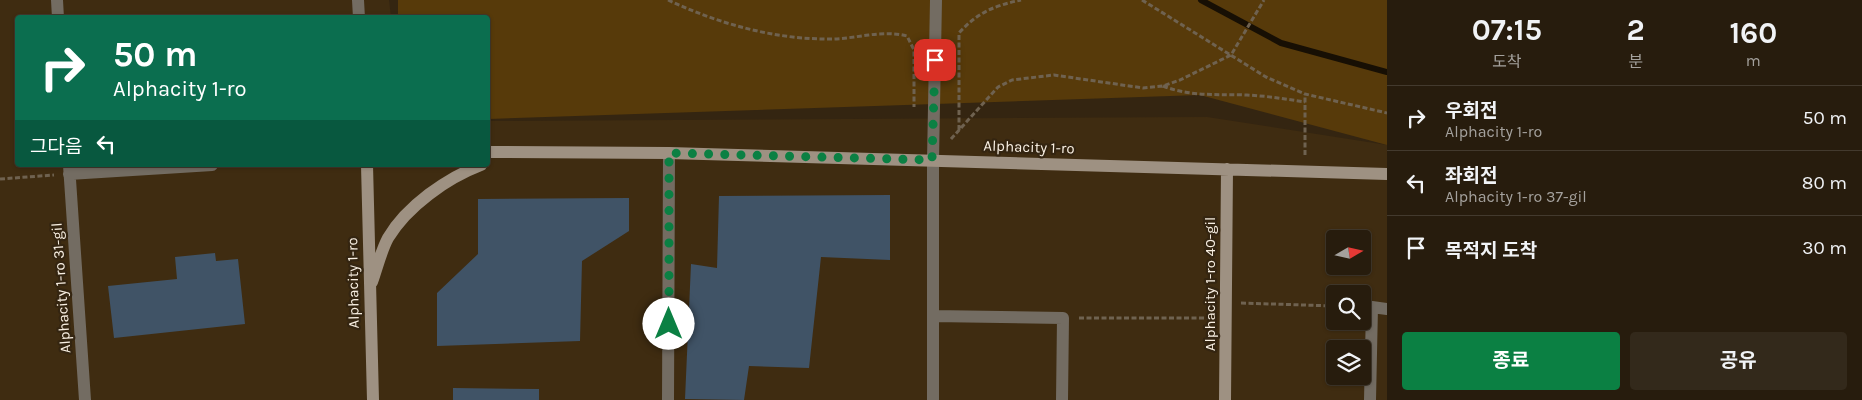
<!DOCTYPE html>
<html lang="ko">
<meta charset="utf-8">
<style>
:root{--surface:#271c0d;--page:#33291b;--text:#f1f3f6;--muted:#a4a19d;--line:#433a2e;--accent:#0b8043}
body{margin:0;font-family:Karla,"Noto Sans KR",sans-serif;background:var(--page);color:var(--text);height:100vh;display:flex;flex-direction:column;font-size:19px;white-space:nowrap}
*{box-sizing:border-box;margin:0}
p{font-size:16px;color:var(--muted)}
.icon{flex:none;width:28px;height:28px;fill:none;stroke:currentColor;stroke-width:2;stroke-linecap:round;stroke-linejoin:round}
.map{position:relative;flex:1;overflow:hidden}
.drawer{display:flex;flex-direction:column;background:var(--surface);width:475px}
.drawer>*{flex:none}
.top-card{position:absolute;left:15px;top:15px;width:475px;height:152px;border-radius:5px;box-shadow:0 1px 4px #0004,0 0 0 1px var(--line);background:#0b6e4f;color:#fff;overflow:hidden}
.needle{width:32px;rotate:81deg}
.buttons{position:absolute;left:1326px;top:230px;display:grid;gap:10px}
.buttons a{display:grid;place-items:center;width:45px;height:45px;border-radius:5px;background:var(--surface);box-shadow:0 1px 4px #0004,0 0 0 1px var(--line);font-size:25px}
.pin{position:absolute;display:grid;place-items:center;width:42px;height:42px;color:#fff;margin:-21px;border-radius:10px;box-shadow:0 2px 8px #0006}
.me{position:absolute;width:55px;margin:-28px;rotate:0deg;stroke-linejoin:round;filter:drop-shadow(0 0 4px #0008)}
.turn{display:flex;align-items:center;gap:18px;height:105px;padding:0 15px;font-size:22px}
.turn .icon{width:65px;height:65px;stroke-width:2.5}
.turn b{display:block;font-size:35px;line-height:42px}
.then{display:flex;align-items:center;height:48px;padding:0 15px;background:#0003;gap:10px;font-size:19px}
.eta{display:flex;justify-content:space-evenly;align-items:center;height:85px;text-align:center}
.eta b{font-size:30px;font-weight:700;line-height:35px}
.button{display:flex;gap:10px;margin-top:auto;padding:10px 15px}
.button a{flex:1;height:58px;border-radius:5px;background:var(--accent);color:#fff;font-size:20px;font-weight:700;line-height:58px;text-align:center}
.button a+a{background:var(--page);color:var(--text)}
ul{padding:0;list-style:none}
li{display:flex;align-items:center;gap:15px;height:65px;padding:0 15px;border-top:1px solid var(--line)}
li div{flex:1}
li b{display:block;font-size:19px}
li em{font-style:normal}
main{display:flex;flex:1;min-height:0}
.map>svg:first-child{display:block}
.built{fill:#3f2c11;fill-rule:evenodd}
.green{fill:#573a0a}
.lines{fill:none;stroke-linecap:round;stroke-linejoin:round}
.stream{stroke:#170f04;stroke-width:6}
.building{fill:#405366}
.path{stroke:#6f6250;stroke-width:3;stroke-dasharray:5 2.5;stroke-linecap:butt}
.street{stroke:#736c62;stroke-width:12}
.secondary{stroke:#9e9182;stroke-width:12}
.route{stroke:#0b8043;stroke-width:9;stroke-dasharray:0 16.2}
.labels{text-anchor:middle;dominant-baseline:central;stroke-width:4.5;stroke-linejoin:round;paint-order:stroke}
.street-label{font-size:15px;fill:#f8efe2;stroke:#342511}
</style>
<main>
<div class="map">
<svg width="1387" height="400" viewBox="0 0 1387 400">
<rect width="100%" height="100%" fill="#342511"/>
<!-- built -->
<path class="built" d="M0,0H389L391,17L18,18V165H488V121L1207,117L1387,145V400H0ZM1335,239H1362V266H1335ZM1335,294H1362V321H1335ZM1335,349H1362V376H1335Z"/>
<!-- green -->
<path class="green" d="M398,0H1387V145L1200,95L488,119V18L398,17Z"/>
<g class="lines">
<!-- stream -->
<path class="stream" d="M1201,0L1281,43L1387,72"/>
</g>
<!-- building -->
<path class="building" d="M890,195V260L821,257L809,368L749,366L744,400L685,399L691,264L717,268L719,196Z
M629,198V231L582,261L580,341L437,346V293L478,254V199Z
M215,253L216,261L238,259L245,324L114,338L108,286L177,279L175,257Z
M453,388L539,389V400H453Z"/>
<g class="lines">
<!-- path -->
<path class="path" d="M668,0C717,23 772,39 827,39C853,40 880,29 907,36L914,50V107
M1142,0L1266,77L1305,94L1387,113
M1163,86C1191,97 1218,94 1247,95C1267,96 1286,99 1305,102
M959,130V33C978,12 994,6 1021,0
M951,139L998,87L1012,80L1054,75L1143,88L1163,86L1180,80L1231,55L1264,0
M1305,155V94
M0,179L54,175
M1241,303L1335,306
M1079,318H1210"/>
<!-- street -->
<path class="street" d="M57,0L58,18
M358,0L359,18
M69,165L85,400
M69,174L212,165
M933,316L1063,318L1062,400
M668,400L669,153
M933,400V160L936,0
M1370,400L1372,307L1387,309"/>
<!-- secondary -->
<path class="secondary" d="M488,152L669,153L1387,174
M367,165L373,400
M372,282C377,268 381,251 388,238C407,206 447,178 481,165
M1225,400L1227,169"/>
</g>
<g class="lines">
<!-- route -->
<path class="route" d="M669,324V153L932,160L935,60"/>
</g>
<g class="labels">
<!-- street labels -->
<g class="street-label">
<text transform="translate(1029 147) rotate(2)">Alphacity 1-ro</text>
<text transform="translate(353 283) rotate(-91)">Alphacity 1-ro</text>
<text transform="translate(1210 284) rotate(-90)">Alphacity 1-ro 40-gil</text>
<text transform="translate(61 288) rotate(-94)">Alphacity 1-ro 31-gil</text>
</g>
</g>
</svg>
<div class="buttons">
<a><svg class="needle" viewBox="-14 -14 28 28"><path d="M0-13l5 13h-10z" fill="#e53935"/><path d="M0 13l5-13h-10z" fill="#a4a19d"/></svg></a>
<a><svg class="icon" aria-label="search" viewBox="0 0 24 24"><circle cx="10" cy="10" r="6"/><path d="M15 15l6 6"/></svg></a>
<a><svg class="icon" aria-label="layers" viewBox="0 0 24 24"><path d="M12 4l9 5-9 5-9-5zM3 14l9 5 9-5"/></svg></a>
</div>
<div class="pin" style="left:935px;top:60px;background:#d93025"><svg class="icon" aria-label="arrive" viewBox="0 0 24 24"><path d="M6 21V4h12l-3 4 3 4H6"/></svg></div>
<svg class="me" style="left:669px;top:324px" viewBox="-20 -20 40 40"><circle r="19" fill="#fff"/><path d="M0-13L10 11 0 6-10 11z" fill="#0b8043"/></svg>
<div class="top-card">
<div class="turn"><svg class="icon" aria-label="right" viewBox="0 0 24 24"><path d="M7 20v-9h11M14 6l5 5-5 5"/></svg><div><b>50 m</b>Alphacity 1-ro</div></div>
<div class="then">그다음<svg class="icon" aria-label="left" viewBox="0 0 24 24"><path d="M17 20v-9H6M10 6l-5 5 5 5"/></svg></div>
</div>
</div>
<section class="drawer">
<div class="eta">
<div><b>07:15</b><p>도착</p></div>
<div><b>2</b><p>분</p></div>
<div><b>160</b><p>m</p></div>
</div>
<ul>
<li><svg class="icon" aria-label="right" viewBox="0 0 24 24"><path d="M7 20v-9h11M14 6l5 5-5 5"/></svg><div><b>우회전</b><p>Alphacity 1-ro</p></div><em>50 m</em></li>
<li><svg class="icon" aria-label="left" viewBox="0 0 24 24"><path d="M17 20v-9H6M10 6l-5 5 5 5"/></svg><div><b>좌회전</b><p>Alphacity 1-ro 37-gil</p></div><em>80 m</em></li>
<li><svg class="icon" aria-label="arrive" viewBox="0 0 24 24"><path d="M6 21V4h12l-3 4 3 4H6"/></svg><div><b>목적지 도착</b></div><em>30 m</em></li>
</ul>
<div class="button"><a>종료</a><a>공유</a></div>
</section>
</main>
